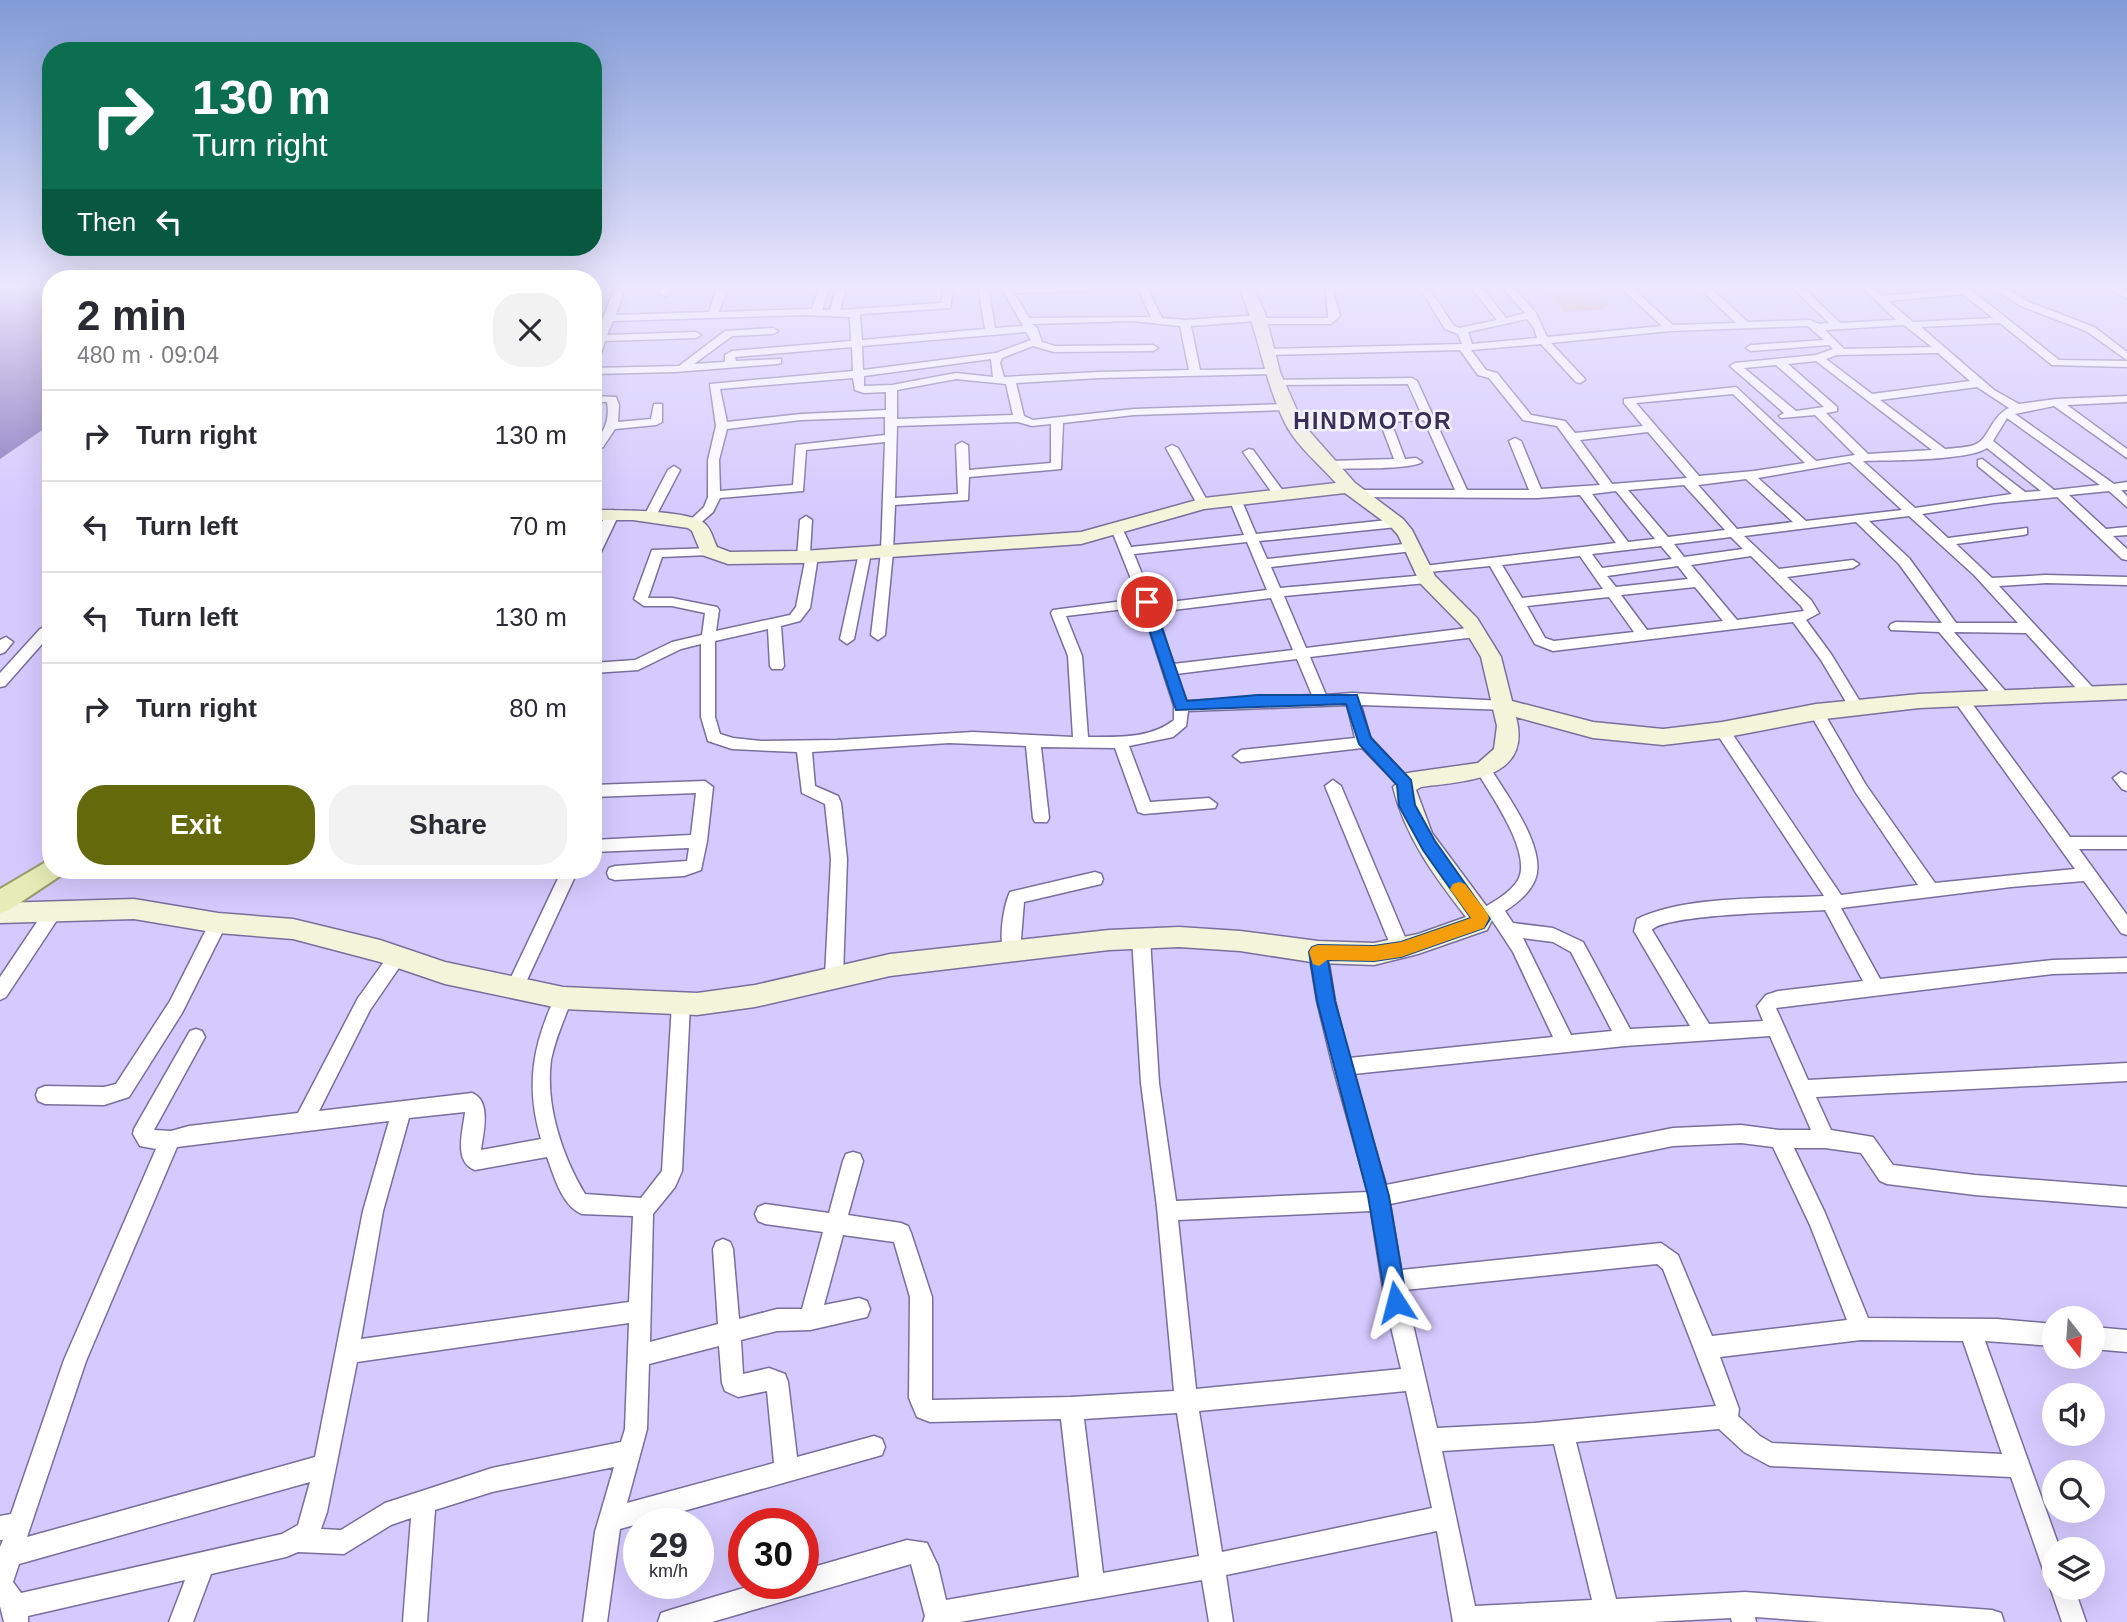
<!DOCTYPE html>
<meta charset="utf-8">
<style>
:root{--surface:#fff;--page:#f2f2f3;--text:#2b2b33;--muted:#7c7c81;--line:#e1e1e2;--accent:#646a0b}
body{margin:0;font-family:Arial,sans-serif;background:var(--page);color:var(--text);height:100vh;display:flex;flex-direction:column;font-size:26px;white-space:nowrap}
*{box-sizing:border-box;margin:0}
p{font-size:23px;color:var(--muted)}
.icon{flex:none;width:38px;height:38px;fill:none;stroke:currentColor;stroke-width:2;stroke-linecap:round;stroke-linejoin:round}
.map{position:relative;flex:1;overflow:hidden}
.sheet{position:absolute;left:42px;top:270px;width:560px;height:609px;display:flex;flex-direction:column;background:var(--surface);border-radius:28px;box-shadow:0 7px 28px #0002}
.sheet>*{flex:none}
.top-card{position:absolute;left:42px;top:42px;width:560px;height:214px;border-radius:28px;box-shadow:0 7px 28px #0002;background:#0b6e4f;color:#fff;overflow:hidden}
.needle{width:46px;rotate:163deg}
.fabs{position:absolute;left:2042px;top:1306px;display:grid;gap:14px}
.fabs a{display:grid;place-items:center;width:63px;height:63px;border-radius:50%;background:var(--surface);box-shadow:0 7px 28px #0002;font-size:35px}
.speed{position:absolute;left:623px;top:1508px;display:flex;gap:14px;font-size:35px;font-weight:700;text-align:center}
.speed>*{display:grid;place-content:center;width:91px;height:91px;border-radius:50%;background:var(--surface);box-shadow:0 7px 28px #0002;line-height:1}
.speed small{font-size:18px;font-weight:400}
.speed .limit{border:10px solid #d22;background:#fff;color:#111}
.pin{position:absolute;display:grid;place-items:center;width:60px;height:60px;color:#fff;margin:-30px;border:4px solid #fff;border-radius:50%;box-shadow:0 2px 7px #0007}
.me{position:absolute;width:77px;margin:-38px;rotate:351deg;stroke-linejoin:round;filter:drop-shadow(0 0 5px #0008)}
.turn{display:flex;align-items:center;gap:24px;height:147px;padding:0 35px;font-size:32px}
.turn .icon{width:91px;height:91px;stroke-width:2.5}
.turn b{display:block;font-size:49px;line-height:60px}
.then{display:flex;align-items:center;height:66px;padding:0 35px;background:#0003;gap:14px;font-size:26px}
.round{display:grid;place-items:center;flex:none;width:74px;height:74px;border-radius:28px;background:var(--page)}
.head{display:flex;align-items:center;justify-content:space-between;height:119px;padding:0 35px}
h1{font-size:42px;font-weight:800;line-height:52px}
.button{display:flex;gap:14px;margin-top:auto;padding:14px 35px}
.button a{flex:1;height:80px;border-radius:28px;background:var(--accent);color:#fff;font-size:28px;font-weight:800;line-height:80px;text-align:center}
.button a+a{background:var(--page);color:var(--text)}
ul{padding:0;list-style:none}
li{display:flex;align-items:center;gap:21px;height:91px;padding:0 35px;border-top:2px solid var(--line)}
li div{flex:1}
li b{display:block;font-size:26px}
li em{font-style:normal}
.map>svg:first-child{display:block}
.green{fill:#e0ac8b}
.water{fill:#8576ba}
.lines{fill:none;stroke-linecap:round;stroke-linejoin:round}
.street-casing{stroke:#786f9d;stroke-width:3}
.secondary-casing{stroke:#786f9d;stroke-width:3}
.primary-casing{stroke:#969b67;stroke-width:4}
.street{fill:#fff;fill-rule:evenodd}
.secondary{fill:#f3f5da;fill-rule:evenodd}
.primary{fill:#e6ecb6;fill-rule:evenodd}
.route{fill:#1a73e8;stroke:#114b97;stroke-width:2}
.slow{fill:#f59e0b}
.labels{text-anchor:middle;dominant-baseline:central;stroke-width:5;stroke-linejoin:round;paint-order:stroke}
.far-district-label{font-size:23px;font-weight:bold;letter-spacing:2px;fill:#393059;stroke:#f3f2fc}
</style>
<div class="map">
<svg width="2127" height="1622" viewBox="0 0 2127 1622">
<rect width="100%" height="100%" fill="#d4cafe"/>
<!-- green -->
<path class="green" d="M1565,285H1587L1588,292L1607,301L1610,306L1601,310L1564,312L1558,303L1543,293V290Z"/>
<!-- water -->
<path class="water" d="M0,285H51V424L0,459Z"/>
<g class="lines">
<defs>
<path id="street" d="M616,285H626L616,315L709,312L718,285H728L719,312L812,309L820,285H830L822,310H830L837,285H847L840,310L941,303L944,285H954L950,308L862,314L860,315L862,340L985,329L978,285H988L995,328L1023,326L1000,285H1146L1162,318L1185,320L1260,315L1265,318H1328L1326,290L1343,285H1362L1334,294L1340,316L1331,324H1261L1256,321L1191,326L1200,370L1272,369L1277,372L1276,374L1099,378L1016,383L1024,416L1033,420L1134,409L1286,404L1292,407L1286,410L1134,415L1063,423L1061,469L969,477L968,500L895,505L893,552L885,635L878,640L871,635L881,552L885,442L806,450L803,491L720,498L713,512L697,526H689L687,523L704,507L708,497V460L716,426L710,384L853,371L852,347L735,357L736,361L781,359V363L777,364L675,372L593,374V368L679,366L725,331L773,328L778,331L773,334L732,336L694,364L725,362V355L732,351L851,341L850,317L804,315L613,321L607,335L696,332L701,335L696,338L605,341L598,363L593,366L595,338ZM1138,289L1151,317L1029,318L1014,293ZM1133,321L1180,326L1189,370L1099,372L1004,377L1000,363L1002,358L1033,346L1054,352L1153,351L1158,348L1153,345L1055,346L1042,342L1037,328L1032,324ZM1026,332L1031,340L996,353L863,370L862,346ZM991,359L993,377L956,373L892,385L864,386V376ZM853,378L855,390L864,393L886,392V410L801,414L727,422L720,389ZM956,379L1006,384L1013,415L897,419V390ZM885,417V435L796,445L793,485L720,491L719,460L727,429L801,420ZM1018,422L1032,426L1051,424V463L969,470L968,445L962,442L956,445L958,494L895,498L897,426Z
M663,285H673L667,296L659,294Z
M1427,285L1453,325L1459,328L1497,320L1469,285H1480L1506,318L1525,313L1500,285H1511L1536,313L1547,337L1662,326L1618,285H1629L1673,325L1736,323L1696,285H1707L1748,322L1810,320L1819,324L1829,323L1790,285H1801L1840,323L1896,320L1860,285H1871L1882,296L1957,289L1953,285H1965L2059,360L2127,361V367L2052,365L2000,323L1921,327L1994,390L2019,404L2056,399L2127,396V402L2067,405L2127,449V458L2054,406L2015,414L2114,484L2127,482V490H2121L2127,496V507L2109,491L2069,495L2106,529L2127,527V535L2113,536L2127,549V560L2122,559L2057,497L1994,503L1922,514L1948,538L2027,528V534L2023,535L1956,544L1992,578L2046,575L2127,577V585L2046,583L1999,586L2096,691L2098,695L2096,699H2086L2026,633L1954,632L2008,694L2010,698L2003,703L1998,702L1939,632L1891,630L1889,627L1891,624L1896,622L1942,623L1899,564L1856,522L1744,536L1779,569L1853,560L1859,564L1853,568L1787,577L1811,600L1819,613L1806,620L1831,654L1864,708L1857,713L1852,712L1821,660L1793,622L1553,651L1535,644L1490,566L1419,573V567L1424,566L1616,543L1580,495L1537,498L1354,497V491L1358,490H1455L1424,420L1391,422L1405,459L1416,458L1422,462C1411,470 1348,468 1330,469L1324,465L1330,461L1394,459L1380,422L1290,426L1288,424L1294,421L1421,413L1408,384L1276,385L1271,382L1272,380L1412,378L1417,381L1467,490H1529L1509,441L1515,438L1521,441L1541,489L1600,485L1557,426L1523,420L1489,378L1478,375L1460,350L1267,355L1262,352L1267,349L1462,344L1458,334L1445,329L1420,288ZM1963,294L1993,318L1913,322L1888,301ZM1527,319L1534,328L1537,338L1472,344L1468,332ZM1904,325L1932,347L1844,349L1825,330ZM1808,326L1824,340L1751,345L1746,348L1751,351L1829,345L1833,349L1816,355L1735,363L1730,366L1784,413L1779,416L1781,418L1815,415L1855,455L1816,461L1736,387L1624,399V403L1643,426L1575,433L1565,421L1531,415L1497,373L1486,370L1471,350L1541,344L1576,382L1580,383L1585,380L1584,378L1551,343L1670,331ZM1938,353L1970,381L1872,394L1826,359L1837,355ZM1816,361L1932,450L1868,454L1826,413L1837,411V407L1788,364ZM1776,365L1824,407L1796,411L1744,368ZM1977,387L2009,408C1990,417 1989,440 1974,445C1966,448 1954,448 1945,449L1880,400ZM1733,394L1805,463L1754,471L1699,476L1636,403ZM2007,418L2100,485L2054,490L1993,441ZM1648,432L1687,478L1612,484L1580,440ZM1987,448L2041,491L2025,492L1982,459L1978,460V466L2012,494L1915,508L1863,461C1890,460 1967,461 1987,448ZM1850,462L1902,510L1806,521L1758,478ZM1746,479L1793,522L1737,529L1698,485ZM1684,485L1725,530L1668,537L1628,490ZM1616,491L1655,539L1628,542L1592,494ZM1909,516L1974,575L2018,623H1956L1909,558L1869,521ZM1731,537L1743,549L1684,557L1674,544ZM1661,546L1672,559L1602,568L1592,554ZM1580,556L1603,589L1522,598L1502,565ZM1751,556L1801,606L1804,611L1737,620L1691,565ZM1678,566L1688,579L1616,587L1607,576ZM1695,587L1723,621L1647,630L1621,595ZM1609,597L1634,632L1554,641L1545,638L1527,606Z
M1987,285H2000L2029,302L2094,327L2127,352V360L2086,331L2021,306Z
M2099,285H2113L2127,291V298Z
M593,396L616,397L619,405L618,422L651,419L654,404H662V422L656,425L615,429L603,447L593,451V443C605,432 610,418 607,402H593Z
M1172,445L1178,448L1209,504L1207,507H1199L1197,504L1166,448Z
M1249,449L1253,450L1283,491V497H1275L1243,452Z
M674,466L680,470L656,516L654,519H646L644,516L668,470Z
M1235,495L1241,499L1256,534L1397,519L1403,523L1397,527L1259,541L1267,559L1413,543L1419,547L1413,551L1271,567L1280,588L1427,575L1434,579L1427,583L1284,596L1306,648L1476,627L1483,632L1476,637L1310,657L1326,695L1352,693L1503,701L1508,702L1510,706L1508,710L1361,705L1370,737L1414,784L1406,790L1401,788L1362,748L1241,762L1233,756L1241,750L1355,738L1347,705L1188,711L1186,726L1173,737L1129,746L1150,802L1209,798L1217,804L1215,808L1144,814L1138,812L1115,748L1041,747L1049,818L1047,822H1035L1033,818L1026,746L949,743L812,752L815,786L838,796L841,803L847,859L843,976L840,981L834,984L828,981L825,976L831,859L825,804L802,793L797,752L732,749L708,741L701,717V644L681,649L638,670L593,673V663L635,660L672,642L702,635L705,613L672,606H644L634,599L652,550L714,548V554L709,555L662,557L648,598H672L717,607L719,610L716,631L790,615L796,607L805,561L797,557L800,520L806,516L812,520L810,553L818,556L810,608L800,621L781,626L784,666L782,669H772L770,666L768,629L715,641V717L720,734L733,738L761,741L837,740L973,732L1073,737L1068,656L1051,613L1053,610L1139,599L1112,531L1114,528H1122L1131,547L1244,535L1229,499ZM1247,542L1267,590L1154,604L1134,554ZM1271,598L1293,650L1173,664L1157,612ZM1142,607L1174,706V720C1150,739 1117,737 1088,737L1082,656L1066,616ZM1297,659L1312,695L1186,701L1176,674Z
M613,510L619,514L599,556L593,560C593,544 598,518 613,510Z
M865,549L871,553L854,639L847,644L840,639L859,553Z
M45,627L51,630L50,635L5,686L0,687V673L40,629Z
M6,637L13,642L5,652L0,654V640Z
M1960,693L1965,694L2070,837H2127V849H2079L2127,915V935L2121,933L2084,881L2011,887L1841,908L1880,979L2053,960L2127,958V972L2053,974L1776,1008L1808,1080L2127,1063V1081L1816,1097L1831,1130L1873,1137L1893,1165L1975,1175L2127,1187V1207L1975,1195L1887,1184L1880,1181L1861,1153L1825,1148H1794L1825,1213L1868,1318L1997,1319L2054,1324V1346L1985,1341L2060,1549H2054V1587H2074L2086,1622H2062L2050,1587L2054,1578L2045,1575L2011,1477L1770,1466L1744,1452L1719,1429L1576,1442L1616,1599L1745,1592L1992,1610L2001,1613L2004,1622H1822L1755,1617L1756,1622H1732L1731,1618L1652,1622H1453L1437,1531L1226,1575L1233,1622H1209L1202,1580L960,1622H923L925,1616L911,1564L712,1622H658L661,1613L670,1610L757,1584H803V1570L907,1540L927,1543L938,1566L946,1600L1079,1577L1061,1419L930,1422L917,1417L909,1398L910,1297L894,1242L843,1235L824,1305L859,1298L867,1301L870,1309L867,1317L810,1330L777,1331L741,1340L743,1374L769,1368L785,1374L788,1382L797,1457L874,1436L882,1439L885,1447L882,1455L620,1529L607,1622H583L595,1532L614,1467L492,1492L435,1510L427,1622H403L411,1518L391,1525L344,1554L298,1552L286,1557L211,1574L193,1622H169L185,1580L28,1616V1622H4L0,1606V1547L3,1540H0V1516L11,1514L64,1360L156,1149L140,1146L133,1134L134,1129L190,1031L196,1029L202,1031L205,1037L154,1130L171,1131L189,1126L298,1113L358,998L391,952L397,950L403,952L406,957L403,962L370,1010L319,1111L472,1093C492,1101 483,1133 481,1150L541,1139C525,1085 533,1043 557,993L563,990L569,993L572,998C565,1018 555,1039 551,1060C545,1105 562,1156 585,1194L641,1198L662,1171L672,1004L675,998L681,996L687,998L690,1004L682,1171L675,1187L653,1214L650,1342L718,1324L713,1249L716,1242L723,1239L730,1242L733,1249L739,1319L777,1309H802L823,1232L765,1224L758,1221L755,1214L758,1207L765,1204L829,1213L843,1161L846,1154L853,1152L860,1154L863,1161L848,1215L901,1223L908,1226L911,1233L932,1297V1400L1071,1397L1174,1391L1157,1207L1141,1083L1132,938L1135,933L1141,931L1147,933L1150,938L1159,1083L1176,1201L1368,1192L1333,1067L1317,1001L1309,952L1312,947L1318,945L1324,947L1327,952L1335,1001L1349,1058L1553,1037L1513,952L1492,920L1481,925L1475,923L1473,918L1475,913C1489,904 1509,895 1518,880C1533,853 1490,794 1476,770L1479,766H1489C1505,793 1548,848 1535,880C1529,894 1517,903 1505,911L1513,923L1553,928L1583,942L1630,1029L1690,1026L1634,931L1637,919C1686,895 1770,899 1824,896L1717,734L1715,730L1717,726H1727L1841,895L1918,885L1856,793L1809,712L1816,707L1821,708L1866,785L1935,883L2075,869L1955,702L1953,698ZM1825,910L1863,981L1778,991L1766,995L1757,1006L1763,1021L1709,1024L1652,930C1664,914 1797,912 1825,910ZM1523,938L1553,942L1571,952L1612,1031L1571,1035ZM1770,1036L1811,1130H1779L1741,1125L1673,1128L1386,1185L1353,1074L1625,1046ZM465,1112C463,1131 453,1162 475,1170L547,1157C554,1176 562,1206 582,1214L633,1216L629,1302L361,1339L383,1211L409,1118ZM389,1121L363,1211L315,1457L27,1537L86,1361L177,1147ZM1741,1143L1773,1147L1810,1225L1847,1320L1712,1336L1678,1255L1661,1243L1401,1270L1390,1204L1673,1146ZM1371,1211L1385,1302L1401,1369L1196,1389L1178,1220ZM1657,1264L1663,1269L1716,1406L1534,1423L1437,1428L1405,1290ZM629,1323L625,1429L621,1442L492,1468L385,1503L341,1530L321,1529L327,1512L357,1362ZM1861,1340L1963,1341L2002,1454L1772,1443L1760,1436L1738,1416L1739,1409L1720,1357ZM719,1346L722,1383L725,1391L738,1397L767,1391L774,1463L627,1503L647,1429L649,1364ZM1406,1391L1432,1508L1222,1552L1199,1411ZM1177,1413L1199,1556L1103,1573L1084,1419ZM1554,1444L1592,1600L1475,1606L1442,1451ZM310,1482L298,1525L282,1534L21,1593L13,1582L19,1564Z
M2121,772L2127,775V791L2122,789L2113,778Z
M1333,780L1341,786L1410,949L1407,954L1401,956L1395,954L1392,949L1325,786Z
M705,781L713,787L707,841L701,870L684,876L615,880L609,878L607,873L609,868L615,866L687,861L689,848L593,852V840L691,835L696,793L593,797V785Z
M562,870H578L521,993L515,996L509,993L506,988Z
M1095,872L1101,874L1103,879L1101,884L1024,902L1020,951L1017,956L1011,958L1005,956C998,942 1003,907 1010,892Z
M53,905L59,907L61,912L59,917L6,997L0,1000V977L47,907Z
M218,916L224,918L227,923L182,1013L129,1097L104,1105L45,1104L38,1101L36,1095L38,1089L45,1086L104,1087L116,1084L170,1001L212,918Z
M2093,1327L2127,1330V1352L2093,1349Z"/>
<path id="secondary" d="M1238,285H1252L1265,313L1280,372L1303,424L1355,483L1403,519L1412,530L1435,576L1477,618L1501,657L1512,701L1593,722L1663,729L1722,722L1816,704L1919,694L2127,685V699L1919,708L1816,720L1722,738L1663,745L1593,738L1516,717C1533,781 1463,781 1421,787L1416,790L1432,833L1490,911L1493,918L1487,930L1418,954L1374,965L1318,963L1240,951L1179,947L1109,950L890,976L755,1007L697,1015L563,1009L445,984L380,962L293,939L218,933L134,919L0,923V903L134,899L218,913L293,919L380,940L445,962L563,987L697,993L755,985L890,954L1109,930L1179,927L1240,931L1318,941L1374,943L1418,934L1466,917C1435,877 1405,837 1393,787L1407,773L1478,763L1494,749L1497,726L1481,657L1463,627L1420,583L1398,535L1391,527L1345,493L1204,509L1081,544L803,563L728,564L702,555L692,531L688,528L633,520H593V510C615,510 689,510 704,523C711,528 713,539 717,547L730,552L803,551L1081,532L1204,498L1336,483C1320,465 1297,446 1286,425C1263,380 1259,331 1238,285Z"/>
<path id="primary" d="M51,859V870H63L60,876L9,910L0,913V889Z"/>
</defs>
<!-- street casing -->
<use href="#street" class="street-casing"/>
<!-- secondary casing -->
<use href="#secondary" class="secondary-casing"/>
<!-- primary casing -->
<use href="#primary" class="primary-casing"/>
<!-- street -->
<use href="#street" class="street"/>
<!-- secondary -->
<use href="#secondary" class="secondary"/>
<!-- primary -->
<use href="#primary" class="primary"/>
</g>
<!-- sky -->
<linearGradient id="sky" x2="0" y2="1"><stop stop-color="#809bd6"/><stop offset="0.56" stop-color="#ece7ff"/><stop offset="1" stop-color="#ece7ff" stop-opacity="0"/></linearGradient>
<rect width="2127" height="513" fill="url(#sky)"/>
<!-- route -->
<path class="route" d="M1147,598L1153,602L1187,701L1258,695H1357L1371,738L1411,780L1415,805L1435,841L1490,919L1484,928L1401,957L1374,961L1328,960L1335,1001L1389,1196L1407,1302L1404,1309L1396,1313L1389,1309L1386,1302L1368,1196L1317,1001L1309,952L1312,947L1318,945L1374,946L1401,942L1471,918L1423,850L1399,806L1397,785L1359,744L1346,704L1176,710L1140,602Z"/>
<!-- slow -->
<path class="slow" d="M1459,882L1465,884L1487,913L1489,918L1484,928L1401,957L1374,961L1327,960L1319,966L1313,964L1309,952L1312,947L1318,945L1374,946L1401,942L1471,918L1450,889L1453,884Z"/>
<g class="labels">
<!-- far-district labels -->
<g class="far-district-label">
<text x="1373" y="421">HINDMOTOR</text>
</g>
</g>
</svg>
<div class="fabs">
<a><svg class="needle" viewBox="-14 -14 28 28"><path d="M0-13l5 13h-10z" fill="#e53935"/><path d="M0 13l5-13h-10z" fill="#7c7c81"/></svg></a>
<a><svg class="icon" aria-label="sound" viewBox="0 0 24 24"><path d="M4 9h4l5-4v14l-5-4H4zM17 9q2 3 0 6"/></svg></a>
<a><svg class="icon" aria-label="search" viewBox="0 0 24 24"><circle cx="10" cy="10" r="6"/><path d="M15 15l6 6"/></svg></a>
<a><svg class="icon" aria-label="layers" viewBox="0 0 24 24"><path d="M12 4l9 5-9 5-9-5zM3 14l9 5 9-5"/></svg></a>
</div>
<div class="speed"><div>29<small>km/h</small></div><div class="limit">30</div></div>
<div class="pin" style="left:1147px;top:602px;background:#d93025"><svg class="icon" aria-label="arrive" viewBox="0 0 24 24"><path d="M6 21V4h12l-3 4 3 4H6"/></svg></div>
<svg class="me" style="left:1396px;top:1302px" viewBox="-20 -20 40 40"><path d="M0-17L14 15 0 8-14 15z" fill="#1a73e8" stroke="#fff" stroke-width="4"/></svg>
<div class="top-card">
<div class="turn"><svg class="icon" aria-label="right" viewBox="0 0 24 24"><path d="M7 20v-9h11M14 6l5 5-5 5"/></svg><div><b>130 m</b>Turn right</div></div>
<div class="then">Then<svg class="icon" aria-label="left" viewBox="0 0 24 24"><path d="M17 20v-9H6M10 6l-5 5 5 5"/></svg></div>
</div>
<section class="sheet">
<div class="head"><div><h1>2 min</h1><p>480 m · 09:04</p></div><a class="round"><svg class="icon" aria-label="close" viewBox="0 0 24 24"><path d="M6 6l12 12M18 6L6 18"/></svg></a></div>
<ul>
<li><svg class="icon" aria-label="right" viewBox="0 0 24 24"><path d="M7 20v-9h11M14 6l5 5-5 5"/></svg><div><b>Turn right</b></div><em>130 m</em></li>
<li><svg class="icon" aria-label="left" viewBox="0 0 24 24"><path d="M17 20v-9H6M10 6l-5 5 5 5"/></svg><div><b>Turn left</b></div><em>70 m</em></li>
<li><svg class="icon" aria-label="left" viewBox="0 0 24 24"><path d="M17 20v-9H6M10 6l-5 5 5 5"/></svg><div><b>Turn left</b></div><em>130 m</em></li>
<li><svg class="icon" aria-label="right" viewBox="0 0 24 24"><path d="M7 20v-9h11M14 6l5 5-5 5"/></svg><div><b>Turn right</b></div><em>80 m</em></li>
</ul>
<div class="button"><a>Exit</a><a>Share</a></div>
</section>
</div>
